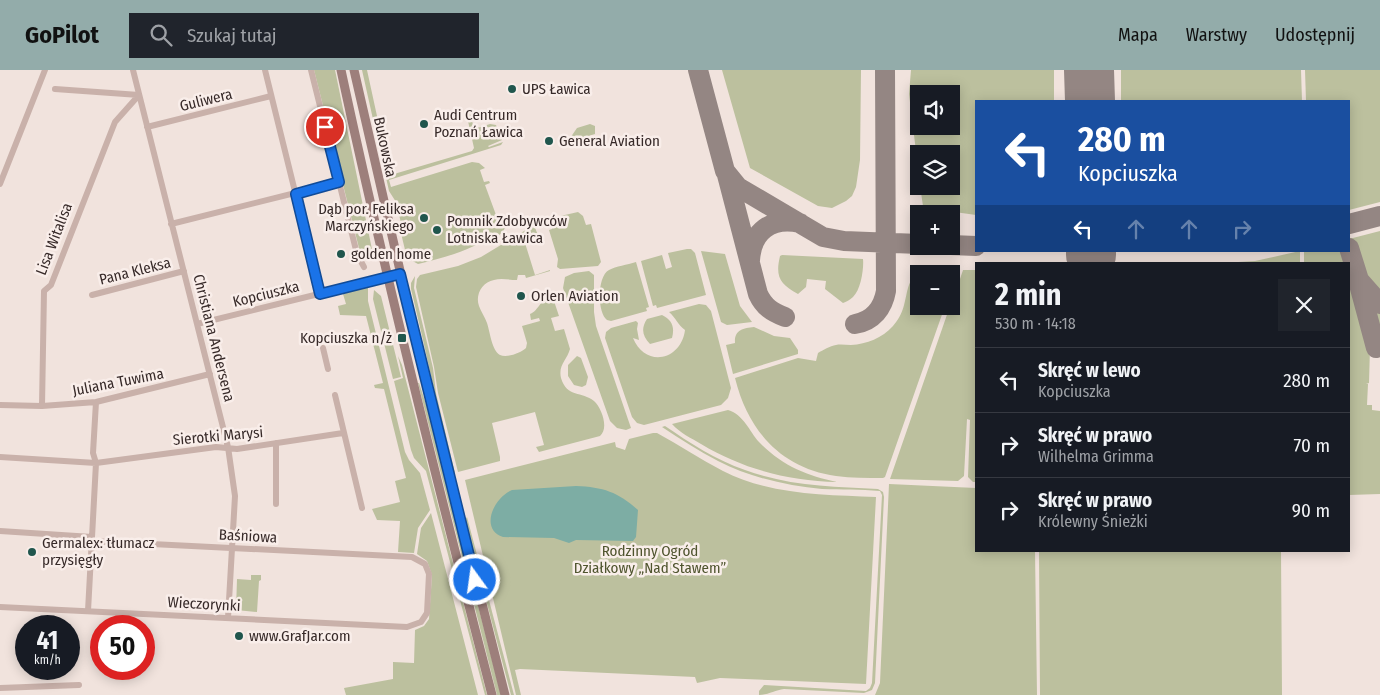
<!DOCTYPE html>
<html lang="pl">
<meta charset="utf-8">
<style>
:root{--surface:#171b24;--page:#20242c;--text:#f1f3f6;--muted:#9ea1a6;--line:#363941;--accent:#93acaa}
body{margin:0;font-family:"Fira Sans Condensed",sans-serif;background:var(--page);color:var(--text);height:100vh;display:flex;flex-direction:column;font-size:19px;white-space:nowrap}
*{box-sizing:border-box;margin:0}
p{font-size:16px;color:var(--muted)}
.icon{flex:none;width:28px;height:28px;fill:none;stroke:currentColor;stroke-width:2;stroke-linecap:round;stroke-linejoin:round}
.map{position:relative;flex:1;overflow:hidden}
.details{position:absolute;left:975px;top:192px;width:375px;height:290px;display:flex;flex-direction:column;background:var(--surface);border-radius:0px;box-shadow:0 2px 12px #0003}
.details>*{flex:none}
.guide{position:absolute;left:975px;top:30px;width:375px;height:152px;border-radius:0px;box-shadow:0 2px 12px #0003;background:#1a4fa0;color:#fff;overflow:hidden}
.controls{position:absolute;left:910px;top:15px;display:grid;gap:10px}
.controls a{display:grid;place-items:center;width:50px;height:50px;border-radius:0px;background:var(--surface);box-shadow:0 2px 12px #0003;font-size:25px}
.speed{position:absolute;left:15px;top:545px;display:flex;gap:10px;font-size:25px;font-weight:700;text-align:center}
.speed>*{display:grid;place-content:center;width:65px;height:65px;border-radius:50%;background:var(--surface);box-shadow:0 2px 12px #0003;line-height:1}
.speed small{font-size:12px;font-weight:400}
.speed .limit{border:8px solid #d22;background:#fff;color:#111}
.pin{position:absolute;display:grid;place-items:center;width:42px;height:42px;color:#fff;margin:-21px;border:2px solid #fff;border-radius:50%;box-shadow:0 1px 5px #0007}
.me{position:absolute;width:55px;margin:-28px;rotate:346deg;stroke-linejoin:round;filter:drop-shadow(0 0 4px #0008)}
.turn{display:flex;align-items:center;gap:18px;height:105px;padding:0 20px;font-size:22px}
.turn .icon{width:65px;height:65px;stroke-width:2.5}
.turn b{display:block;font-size:35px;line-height:42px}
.lanes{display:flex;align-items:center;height:48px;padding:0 20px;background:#0003;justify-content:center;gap:25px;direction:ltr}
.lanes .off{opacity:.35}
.round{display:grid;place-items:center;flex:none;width:52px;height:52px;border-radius:0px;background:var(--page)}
.summary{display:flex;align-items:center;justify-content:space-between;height:85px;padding:0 20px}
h1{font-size:30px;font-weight:700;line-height:38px}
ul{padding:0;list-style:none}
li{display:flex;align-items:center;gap:15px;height:65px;padding:0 20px;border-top:1px solid var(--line)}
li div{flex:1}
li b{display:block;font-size:19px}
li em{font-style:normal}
header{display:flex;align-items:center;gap:30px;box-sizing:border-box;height:70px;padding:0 25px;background:var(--accent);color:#111}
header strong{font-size:24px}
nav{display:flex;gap:28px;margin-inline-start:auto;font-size:18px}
.search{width:350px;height:45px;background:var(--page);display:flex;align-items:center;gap:12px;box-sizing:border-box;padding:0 18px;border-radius:0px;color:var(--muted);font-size:19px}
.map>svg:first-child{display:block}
.green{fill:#bcc09e;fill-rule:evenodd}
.water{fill:#7dada4}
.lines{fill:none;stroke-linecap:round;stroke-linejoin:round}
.taxiway{stroke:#948683;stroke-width:20}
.runway{stroke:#948683;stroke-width:50}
.minor{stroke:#c9b1aa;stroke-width:6}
.secondary{stroke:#9d7f7b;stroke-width:9}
.route-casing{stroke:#114b97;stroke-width:12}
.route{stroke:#1a73e8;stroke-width:9}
.poi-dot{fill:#20564d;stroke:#f9eeea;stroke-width:2}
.labels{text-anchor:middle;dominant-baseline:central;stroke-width:5;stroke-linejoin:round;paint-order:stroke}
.poi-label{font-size:15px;fill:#372a29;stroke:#f9eeea;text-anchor:start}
.street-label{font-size:15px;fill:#372a29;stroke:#f9eeea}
.park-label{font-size:15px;fill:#4f542e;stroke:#f9eeea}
</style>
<header>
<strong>GoPilot</strong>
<div class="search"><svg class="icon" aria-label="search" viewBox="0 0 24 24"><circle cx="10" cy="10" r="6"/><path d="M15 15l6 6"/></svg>Szukaj tutaj</div>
<nav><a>Mapa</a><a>Warstwy</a><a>Udostępnij</a></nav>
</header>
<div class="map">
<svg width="1380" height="625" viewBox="0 0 1380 625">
<rect width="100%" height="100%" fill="#f1e3dd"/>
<!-- green -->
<path class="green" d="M314,0H335L374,189L365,187L362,182H360Z
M362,0H367L382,69L380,70L387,100L394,104L472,81L474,78L466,42L469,41L471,47L487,42V46L472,51L474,59L490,54L496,55L502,70L488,76L489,77L503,72L501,75L389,110L391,117L472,92L479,93L485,98L480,100L484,112L489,111L490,113L485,115L499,153L504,152C506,158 504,162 499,165L497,163C472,180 447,187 418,194L407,188L399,155L401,153L396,132L389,121Z
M722,0H861L860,90L856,117L852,126L846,131L832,138L818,136L750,98Z
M911,0H1054V31H976V145L926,138L923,136L920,116H951V84H919V106L909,24ZM919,24H951V56H919Z
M1121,0H1301L1302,31H1121Z
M1305,0H1380V132L1349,140V31H1306Z
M590,54L595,56V64L575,70L564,77L577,58Z
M578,142L583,146L586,155L591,154L601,192L598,196L560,199L557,197L558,189L549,160L552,159L556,147Z
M534,155L539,168L525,173L535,205L550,200V201L526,208L525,205H518L517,210C510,210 501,208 494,210C482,212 475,225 479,236C481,242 485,247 487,253C490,262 492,281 500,285C507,288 521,283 526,278L527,273L522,256L540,251L539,248L531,250L530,244C540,240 540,227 553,228L559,246L551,248L555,261L564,259L570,279C567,290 558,295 561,308C567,328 582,321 594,331C602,338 609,359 600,366L539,382L536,377L544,375L535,342L492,353L500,387V391L458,402L438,323L434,297L416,217L417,209L420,205L458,196L481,187Z
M1380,161V278H1370L1369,313L1366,314H1368L1367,335H1372V340L1380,341V424L1349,425V194H1304V181H1349V169Z
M687,179H691L695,183L706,225L657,238L656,235L653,236L641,191L662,185L666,199L672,197L668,183Z
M701,181L725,184L740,236L752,252L727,255L721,252Z
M1300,181V194H1204L1255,191Z
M782,185L863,189C864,198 861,220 853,227C850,230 846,232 843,233L825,219L826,211L807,209L806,217L798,224C780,214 775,207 780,186Z
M636,192L649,237L646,238L647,241L611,251L607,250C597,243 597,206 609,200C616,196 627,195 636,192Z
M934,198L958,199L951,220V204H919V236H945L885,407L883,408C867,408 851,408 836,406C781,398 748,361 735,308L798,288L816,291L818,283C823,280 830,276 836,275C840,274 846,275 851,275C867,274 882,268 893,256C915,233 896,203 934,198Z
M963,200H976V412H973L968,407L970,350L967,349L964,406L958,411L890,409L950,236H951Z
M589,201L594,205V242L596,256L631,358L626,360L617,358L610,351L563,218L565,207L574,203Z
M415,206L414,218L433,298L436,323L455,403L453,402C438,341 426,280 411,219V213Z
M368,217V231L405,382L409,390L420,403L430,440L418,458L414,483L398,482L400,451L377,450L372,439L400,432L395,411L406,408L384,319L375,318L374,315L383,313L366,246L340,245L338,236L346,234L343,224Z
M374,220L381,226L401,307L393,309L373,229Z
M699,234L706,235L711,241L731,318L728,328L721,335L644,355L637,353L632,347L605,268L606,262L611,258L636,251L638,253L637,259L639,270L633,268C645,298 681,291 685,260C678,255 676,248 669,242Z
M662,245C672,250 675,257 672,268L650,274C642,266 641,258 647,249Z
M754,257L774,266L790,268L798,280V284L733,304L726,275L735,273C734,260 743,258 754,257Z
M398,286L402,295L487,625H485L426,401L414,388L411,380L394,311L403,308Z
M577,286L581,288L588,307L586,315L582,317L574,315L568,306V295Z
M418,313H419L427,337L501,625H497Z
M728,340C744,345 749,361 759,372C781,395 807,406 837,412C788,411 743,399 701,374C691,368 680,363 672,354Z
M665,356C690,373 716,390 745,400C788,416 833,417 878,419L883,422L884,427L875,613L872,620L864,623L784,619C775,620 768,625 759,625V621L764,615L866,621L870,618L872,613L882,425L880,421C860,419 841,420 822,419C787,416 749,407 718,391C699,381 680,369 662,357Z
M653,363H657C679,375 700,389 723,401C770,425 824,425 876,427L866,614L720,608L697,613L695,607L520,599L515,600L521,625H516L465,410L615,372L616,377L625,380L629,369Z
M889,414L976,418V481H1035L1037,625H875L880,613Z
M431,443L478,625H346L344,618L393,609V592L414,593L415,560L424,556L429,549L432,505L427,491L417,484L421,458Z
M467,447L514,625H511L465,450Z
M1039,481H1281L1282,625H1040Z
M251,505H261V510L259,511L257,542L236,540L237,509L251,510Z"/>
<!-- water -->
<path class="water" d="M576,416C603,417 618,422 638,440L636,467L633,471L576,470L569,473L554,468L503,467C479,459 494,427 512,420Z"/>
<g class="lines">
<!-- taxiway -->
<path class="taxiway" d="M698,0L725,101L738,117L823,167L844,171L919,174
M727,105L758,224C764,237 772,242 785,247
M1349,154L1380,146
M951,175L976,176
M1349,178L1359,210L1380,234
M750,190C752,161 771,147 800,153
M1354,196L1376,278
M855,254C873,251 883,238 886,221L885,0"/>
<!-- runway -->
<path class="runway" d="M1089,0L1090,31
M1091,181V185"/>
<!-- minor -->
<path class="minor" d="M133,0L228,377L235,426L228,548
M265,0L320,223
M311,0L357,184L364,197
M55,19L139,25
M147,57L271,26
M0,114L45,0
M171,154L339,112
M92,225L184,201
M197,254L400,204
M323,278L328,299
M335,325L362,438
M0,335L42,336L96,332L210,304
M42,336L44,221L51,215L115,52L139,25
M0,387L96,393L216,377L237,379L343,363
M276,434V373
M0,461L92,467
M0,537L407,557L421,552L427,543L429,504L425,494L412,487L92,471
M88,541L96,393L93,383L96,332
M0,618L79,615"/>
<!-- secondary -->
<path class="secondary" d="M341,0C386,210 438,417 492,625
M354,0L418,279L505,625"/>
</g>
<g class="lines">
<defs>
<path id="route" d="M325,57L339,112L296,124L320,224L400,204L475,510"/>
</defs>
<!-- route casing -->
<use href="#route" class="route-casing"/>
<!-- route -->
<use href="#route" class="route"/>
</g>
<!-- markers -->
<g class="poi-dot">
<circle cx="512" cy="19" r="5"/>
<circle cx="424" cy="54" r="5"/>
<circle cx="549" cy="71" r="5"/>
<circle cx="424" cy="148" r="5"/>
<circle cx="437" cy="160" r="5"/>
<circle cx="341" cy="184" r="5"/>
<circle cx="521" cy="226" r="5"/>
<rect x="397" y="263" width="10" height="10" rx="2.5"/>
<circle cx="32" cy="482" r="5"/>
<circle cx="239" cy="566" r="5"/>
</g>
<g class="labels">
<!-- poi labels -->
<g class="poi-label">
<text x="522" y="19">UPS Ławica</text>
<text x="434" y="45">Audi Centrum<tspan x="434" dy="17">Poznań Ławica</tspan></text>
<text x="559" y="71">General Aviation</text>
<text x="414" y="139" text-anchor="end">Dąb por. Feliksa<tspan x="414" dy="17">Marczyńskiego</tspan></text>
<text x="447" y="151">Pomnik Zdobywców<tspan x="447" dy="17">Lotniska Ławica</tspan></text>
<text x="351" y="184">golden home</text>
<text x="531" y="226">Orlen Aviation</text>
<text x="392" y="268" text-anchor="end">Kopciuszka n/ż</text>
<text x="42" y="473">Germalex: tłumacz<tspan x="42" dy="17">przysięgły</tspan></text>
<text x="249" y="566">www.GrafJar.com</text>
</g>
<!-- street labels -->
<g class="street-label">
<text transform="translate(206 30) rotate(-14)">Guliwera</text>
<text transform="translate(385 77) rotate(78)">Bukowska</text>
<text transform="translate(54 169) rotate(-69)">Lisa Witalisa</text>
<text transform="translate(135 201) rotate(-14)">Pana Kleksa</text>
<text transform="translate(266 224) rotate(-14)">Kopciuszka</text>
<text transform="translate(214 268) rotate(76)">Christiana Andersena</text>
<text transform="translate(118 312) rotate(-11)">Juliana Tuwima</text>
<text transform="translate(218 366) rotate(-5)">Sierotki Marysi</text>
<text transform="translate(248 466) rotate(3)">Baśniowa</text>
<text transform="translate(204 534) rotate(3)">Wieczorynki</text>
</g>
<!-- park labels -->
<g class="park-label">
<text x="650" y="481">Rodzinny Ogród<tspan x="650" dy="17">Działkowy „Nad Stawem”</tspan></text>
</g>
</g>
</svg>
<div class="controls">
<a><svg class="icon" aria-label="sound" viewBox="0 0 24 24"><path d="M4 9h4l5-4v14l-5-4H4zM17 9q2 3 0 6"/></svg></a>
<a><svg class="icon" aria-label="layers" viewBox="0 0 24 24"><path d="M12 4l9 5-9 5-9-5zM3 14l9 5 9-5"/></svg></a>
<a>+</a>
<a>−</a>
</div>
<div class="speed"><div>41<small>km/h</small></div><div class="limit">50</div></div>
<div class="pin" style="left:325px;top:57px;background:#d93025"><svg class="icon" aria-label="arrive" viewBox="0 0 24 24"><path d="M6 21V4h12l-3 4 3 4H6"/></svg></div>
<svg class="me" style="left:475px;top:510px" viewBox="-20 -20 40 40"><circle r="17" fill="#1a73e8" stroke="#fff" stroke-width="3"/><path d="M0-11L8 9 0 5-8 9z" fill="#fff"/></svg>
<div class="guide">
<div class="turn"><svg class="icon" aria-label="left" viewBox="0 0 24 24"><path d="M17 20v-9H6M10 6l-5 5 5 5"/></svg><div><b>280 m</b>Kopciuszka</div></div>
<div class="lanes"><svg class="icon" aria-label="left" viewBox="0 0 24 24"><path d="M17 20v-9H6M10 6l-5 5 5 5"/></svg><svg class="icon off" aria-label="ahead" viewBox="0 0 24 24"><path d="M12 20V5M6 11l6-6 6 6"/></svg><svg class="icon off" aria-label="ahead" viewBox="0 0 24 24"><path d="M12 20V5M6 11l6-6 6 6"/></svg><svg class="icon off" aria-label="right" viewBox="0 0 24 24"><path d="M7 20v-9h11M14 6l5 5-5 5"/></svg></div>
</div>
<section class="details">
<div class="summary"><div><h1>2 min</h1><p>530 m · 14:18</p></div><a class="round"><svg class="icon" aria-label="close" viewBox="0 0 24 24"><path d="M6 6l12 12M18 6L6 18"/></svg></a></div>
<ul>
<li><svg class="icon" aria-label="left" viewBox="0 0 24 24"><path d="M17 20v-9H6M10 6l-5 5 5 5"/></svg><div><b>Skręć w lewo</b><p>Kopciuszka</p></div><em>280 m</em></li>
<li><svg class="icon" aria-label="right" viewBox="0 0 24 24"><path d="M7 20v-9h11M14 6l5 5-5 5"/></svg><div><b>Skręć w prawo</b><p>Wilhelma Grimma</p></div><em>70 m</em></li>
<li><svg class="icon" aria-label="right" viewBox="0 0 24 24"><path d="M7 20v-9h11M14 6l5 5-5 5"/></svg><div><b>Skręć w prawo</b><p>Królewny Śnieżki</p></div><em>90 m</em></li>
</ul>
</section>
</div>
